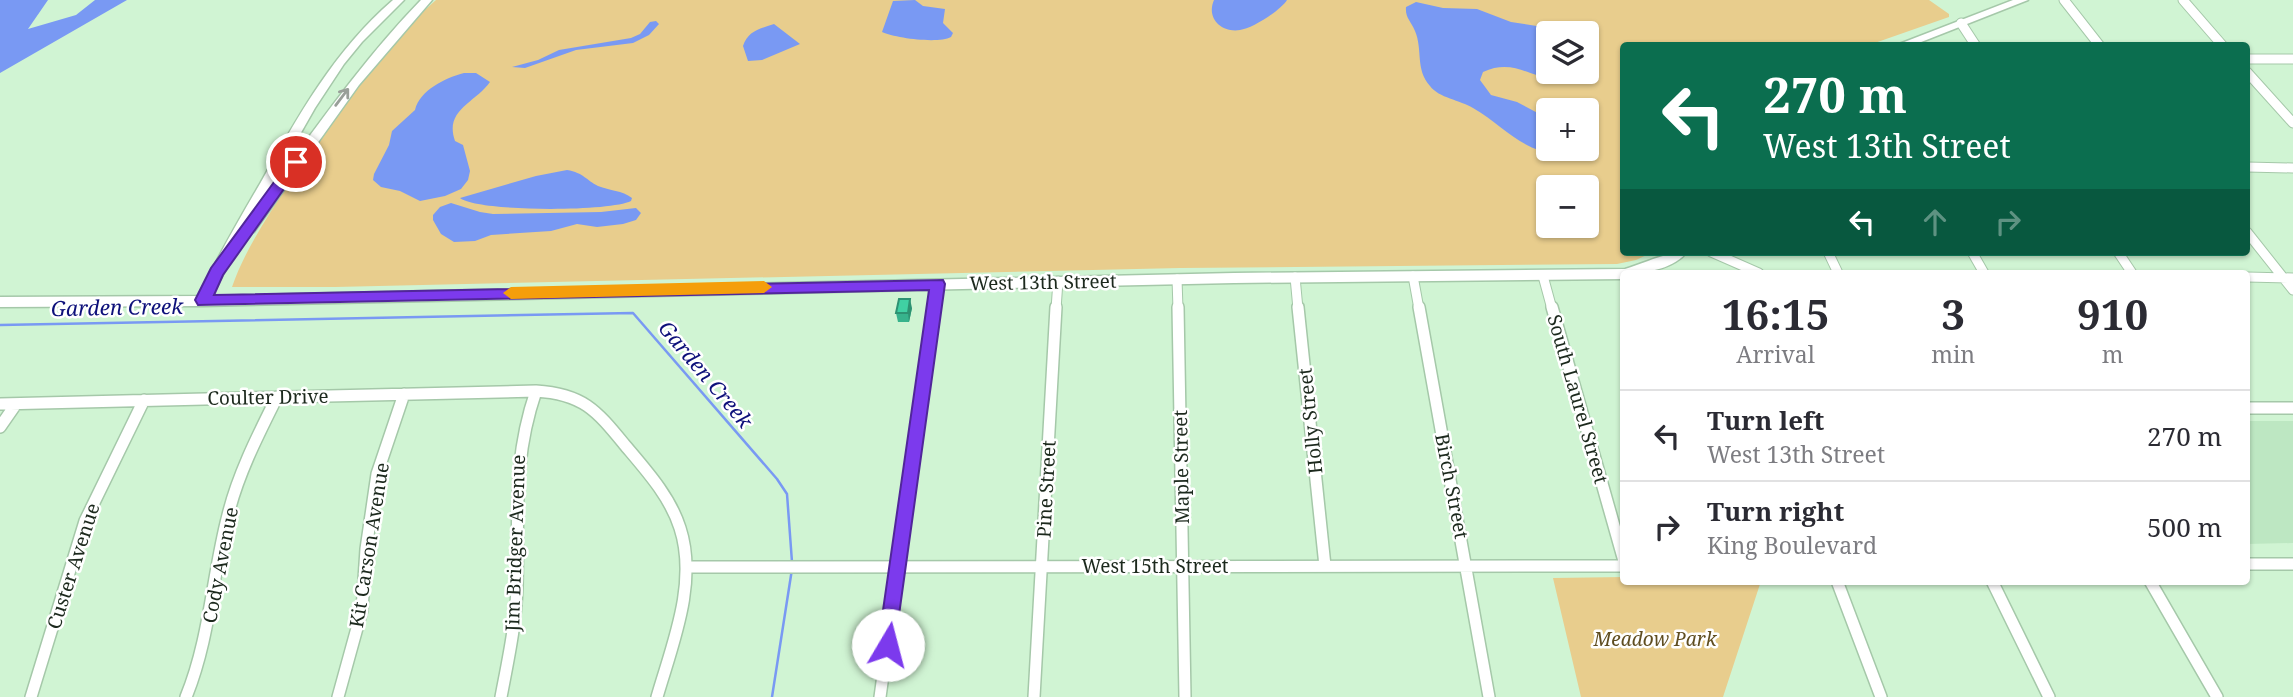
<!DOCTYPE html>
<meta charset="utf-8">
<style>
:root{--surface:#fff;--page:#f7f7f7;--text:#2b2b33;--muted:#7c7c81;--line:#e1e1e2}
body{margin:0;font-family:"Noto Serif",serif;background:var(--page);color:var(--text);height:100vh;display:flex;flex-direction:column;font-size:26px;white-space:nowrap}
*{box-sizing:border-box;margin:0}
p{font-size:23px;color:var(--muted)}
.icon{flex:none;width:38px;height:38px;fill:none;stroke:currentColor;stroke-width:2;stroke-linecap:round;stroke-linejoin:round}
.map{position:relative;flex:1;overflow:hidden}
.details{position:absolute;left:1620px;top:270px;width:630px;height:315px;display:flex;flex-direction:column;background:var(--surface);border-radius:7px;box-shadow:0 2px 5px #0004}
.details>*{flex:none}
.top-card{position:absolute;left:1620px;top:42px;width:630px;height:214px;border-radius:7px;box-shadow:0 2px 5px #0004;background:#0b6e4f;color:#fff;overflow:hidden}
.controls{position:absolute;left:1536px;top:21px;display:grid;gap:14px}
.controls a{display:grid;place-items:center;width:63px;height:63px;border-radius:7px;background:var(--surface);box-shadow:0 2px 5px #0004;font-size:35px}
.pin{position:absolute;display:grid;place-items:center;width:60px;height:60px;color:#fff;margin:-30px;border:4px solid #fff;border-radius:50%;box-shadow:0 2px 7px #0007}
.me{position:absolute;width:77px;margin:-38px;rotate:8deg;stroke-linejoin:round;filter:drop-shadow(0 0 5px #0008)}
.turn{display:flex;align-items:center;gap:24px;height:147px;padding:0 28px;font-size:32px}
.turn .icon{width:91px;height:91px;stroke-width:2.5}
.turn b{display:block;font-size:49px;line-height:60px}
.lanes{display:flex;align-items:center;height:66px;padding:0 28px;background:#0003;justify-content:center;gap:35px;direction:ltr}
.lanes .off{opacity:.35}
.eta{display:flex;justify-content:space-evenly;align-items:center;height:119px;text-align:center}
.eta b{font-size:42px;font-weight:700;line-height:49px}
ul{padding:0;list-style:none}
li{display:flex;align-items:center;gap:21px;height:91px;padding:0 28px;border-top:2px solid var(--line)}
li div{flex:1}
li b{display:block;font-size:26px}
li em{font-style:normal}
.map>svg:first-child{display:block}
.built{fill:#bde7c2}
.green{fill:#e8cd8d;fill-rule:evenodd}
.water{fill:#7999f3}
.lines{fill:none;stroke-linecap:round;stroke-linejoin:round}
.stream{stroke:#7999f3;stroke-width:2.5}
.street-far1-casing{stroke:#a5c8a9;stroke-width:11}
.street-casing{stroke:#a5c8a9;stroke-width:14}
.secondary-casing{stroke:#a5c8a9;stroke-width:3}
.street-far1{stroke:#fff;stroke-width:9}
.street{stroke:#fff;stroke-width:11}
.secondary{fill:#fff;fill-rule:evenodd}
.wall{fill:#37b38c}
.shaded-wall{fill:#2d9272}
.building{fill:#40d0a3;stroke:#2d9272;stroke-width:2}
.oneway{stroke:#999f99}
.route{fill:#7c3aed;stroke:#51269a;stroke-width:2}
.slow{fill:#f59e0b}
.labels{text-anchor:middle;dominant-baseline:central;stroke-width:5;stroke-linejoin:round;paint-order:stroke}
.street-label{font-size:19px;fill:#1c291d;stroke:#fff}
.park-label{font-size:19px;font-style:italic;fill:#5f4d20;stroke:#fff}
.water-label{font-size:21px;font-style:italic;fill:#0d107a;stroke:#fff}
</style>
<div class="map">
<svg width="2293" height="697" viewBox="0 0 2293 697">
<rect width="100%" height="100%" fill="#d0f4d3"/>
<!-- built -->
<path class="built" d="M2247,421H2293V543L2247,544Z"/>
<!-- green -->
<path class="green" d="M436,0H1929L1949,14V17L1869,45L1624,46V252H1653L1636,260L1617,264L1180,268L335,287H232C244,252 266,219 286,188C328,122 376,52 436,0ZM1549,33H1587V72H1549ZM1549,110H1587V149H1549ZM1549,187H1587V226H1549Z
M1624,577V581H1761L1723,697H1581L1553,578Z"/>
<!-- water -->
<path class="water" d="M0,0H48L28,29L76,15L95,0H127L0,73Z
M915,0L923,6L945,9L943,23L953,33L951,37C938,44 895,38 882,32L893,1Z
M1214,0H1287C1281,10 1252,29 1240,30C1221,33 1206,18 1214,0Z
M1416,2L1443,8L1477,9L1511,22L1543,27L1555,33H1549V72H1562L1560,75C1535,85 1518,56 1483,72L1480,80L1491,95L1517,102L1549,119V149H1583C1531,165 1511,130 1473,108C1460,100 1439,98 1430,86C1415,69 1423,50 1415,31C1411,21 1405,18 1406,7Z
M656,21L659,24L649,35L633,43L576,50L525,68L512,67L538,60L559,50L631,38L640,34L650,22Z
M774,24L800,44L762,60L748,61L743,46C748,31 759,29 774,24Z
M464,73H476L490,82C475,103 444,110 455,141L463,145L470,171L468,180L461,189L445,196L420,201L400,191L381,187L373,180L374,174L389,145L392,131L415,110C420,90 445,78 464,73Z
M567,170C584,173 586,180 598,186C610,191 622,190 632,198L631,201C609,212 478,212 460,198L536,176Z
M451,203L480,212L493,214L601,212L636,208L641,213L636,220L623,224L597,227L577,224L551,231L491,235L475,241L454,242L441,234L433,220V215L440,207Z"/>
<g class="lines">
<!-- stream -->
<path class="stream" d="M0,325L633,313L777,479L787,494L792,562
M772,697L792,569"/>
<defs>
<path id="street-far1" d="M2064,0L2100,46
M2183,0L2223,46
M1961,23L1976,46
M2247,59H2293
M2247,72L2293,123
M2247,167L2293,168
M2247,232L2293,290
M1711,252L1759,273
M1828,252L1838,273
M1972,252L1984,273
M2118,252L2132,273
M1413,276L1419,309
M1543,276L1552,309
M1295,277L1298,309
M2247,277L2293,278
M1177,279L1178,309
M934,309L937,284
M1056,309L1058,281"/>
<path id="street" d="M1178,307L1185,697
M1298,307L1325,566
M1419,307L1489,697
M1552,307L1624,561
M0,404L536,391C583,394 596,410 624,444C645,469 670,496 680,528C698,583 672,645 657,697
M2247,408H2293
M0,427L16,404
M2247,564H2293
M686,567L1624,566
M1837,581L1881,697
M1992,581L2049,697
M2150,581L2217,697
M31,697L85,521L144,400
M186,697C210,638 212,576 228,515C238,474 258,435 277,397
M338,697L362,610L366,549L377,474L404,394
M501,697C508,660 516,624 517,586C519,515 512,461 536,391
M880,697L934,307
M1034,697L1056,307"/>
<path id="secondary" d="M393,0H404L362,42L344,64L315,108L262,201C313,132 361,62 421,0H432L359,85L254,232H245L212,296L1234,273L1625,269C1645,263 1666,252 1687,252C1672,270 1646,273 1624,273V279L1234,283L203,306L0,307V297L199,296C217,257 239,220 261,182C298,116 334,51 393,0Z
M2013,0H2028L1911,46H1894Z"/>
</defs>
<!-- street-far1 casing -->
<use href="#street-far1" class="street-far1-casing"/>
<!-- street casing -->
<use href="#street" class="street-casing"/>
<!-- secondary casing -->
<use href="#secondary" class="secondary-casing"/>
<!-- street-far1 -->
<use href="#street-far1" class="street-far1"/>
<!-- street -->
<use href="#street" class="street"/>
<!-- secondary -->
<use href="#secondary" class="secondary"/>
</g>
<!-- wall -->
<path class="wall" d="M912,308L909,322H898L896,313Z"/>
<!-- shaded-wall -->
<path class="shaded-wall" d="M910,299L912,308L909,322L908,313Z"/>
<!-- building -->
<path class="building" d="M899,299H910L908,313H896Z"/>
<!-- one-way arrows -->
<defs><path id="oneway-shaft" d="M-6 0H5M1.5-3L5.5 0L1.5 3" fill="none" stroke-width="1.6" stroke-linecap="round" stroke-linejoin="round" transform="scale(1.75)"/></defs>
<use class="oneway" href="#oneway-shaft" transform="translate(342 97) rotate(-53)"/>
<!-- route -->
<path class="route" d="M296,157L303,162L223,275L214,295L943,280L945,284L894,651L888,653L881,651L878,645L929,290L198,305L195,300L211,268L291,159Z"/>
<!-- slow -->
<path class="slow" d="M764,281L772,287L764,293L511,299L503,293L511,287Z"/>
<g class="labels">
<!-- street labels -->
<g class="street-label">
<text transform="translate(1043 282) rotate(-1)">West 13th Street</text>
<text transform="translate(268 397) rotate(-1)">Coulter Drive</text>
<text transform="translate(1578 399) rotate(74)">South Laurel Street</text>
<text transform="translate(1310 421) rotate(-96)">Holly Street</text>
<text transform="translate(1181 467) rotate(-91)">Maple Street</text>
<text transform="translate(1452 486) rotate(79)">Birch Street</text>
<text transform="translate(1046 489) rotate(-87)">Pine Street</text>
<text transform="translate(515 543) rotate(-88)">Jim Bridger Avenue</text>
<text transform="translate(369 545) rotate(-81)">Kit Carson Avenue</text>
<text transform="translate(220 565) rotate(-79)">Cody Avenue</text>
<text transform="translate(73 566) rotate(-72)">Custer Avenue</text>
<text x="1155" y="566">West 15th Street</text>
</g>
<!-- park labels -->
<g class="park-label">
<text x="1655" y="639">Meadow Park</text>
</g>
<!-- water labels -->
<g class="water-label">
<text transform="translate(117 307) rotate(-1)">Garden Creek</text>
<text transform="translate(706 374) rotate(50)">Garden Creek</text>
</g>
</g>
</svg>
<div class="controls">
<a><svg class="icon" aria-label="layers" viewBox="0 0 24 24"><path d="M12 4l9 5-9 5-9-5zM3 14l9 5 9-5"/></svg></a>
<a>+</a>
<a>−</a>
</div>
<div class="pin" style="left:296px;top:162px;background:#d93025"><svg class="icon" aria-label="arrive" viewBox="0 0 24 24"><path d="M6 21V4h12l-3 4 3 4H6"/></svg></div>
<svg class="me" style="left:888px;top:645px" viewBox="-20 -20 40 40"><circle r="19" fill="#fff"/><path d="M0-13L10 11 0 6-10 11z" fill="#7c3aed"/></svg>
<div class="top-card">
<div class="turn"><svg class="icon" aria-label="left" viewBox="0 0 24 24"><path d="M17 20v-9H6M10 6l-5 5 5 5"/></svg><div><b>270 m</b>West 13th Street</div></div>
<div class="lanes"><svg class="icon" aria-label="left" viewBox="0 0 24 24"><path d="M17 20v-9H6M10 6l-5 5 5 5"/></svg><svg class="icon off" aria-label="ahead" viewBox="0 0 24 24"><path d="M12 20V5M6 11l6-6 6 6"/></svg><svg class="icon off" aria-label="right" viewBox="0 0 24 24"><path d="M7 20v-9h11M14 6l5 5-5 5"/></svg></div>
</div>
<section class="details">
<div class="eta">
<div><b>16:15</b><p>Arrival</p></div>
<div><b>3</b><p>min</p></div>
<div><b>910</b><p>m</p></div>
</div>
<ul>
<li><svg class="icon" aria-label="left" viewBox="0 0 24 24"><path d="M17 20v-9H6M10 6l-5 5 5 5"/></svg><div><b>Turn left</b><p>West 13th Street</p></div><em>270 m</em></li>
<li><svg class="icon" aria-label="right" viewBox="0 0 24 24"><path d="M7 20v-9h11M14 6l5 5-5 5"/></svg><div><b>Turn right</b><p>King Boulevard</p></div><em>500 m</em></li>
</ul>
</section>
</div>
